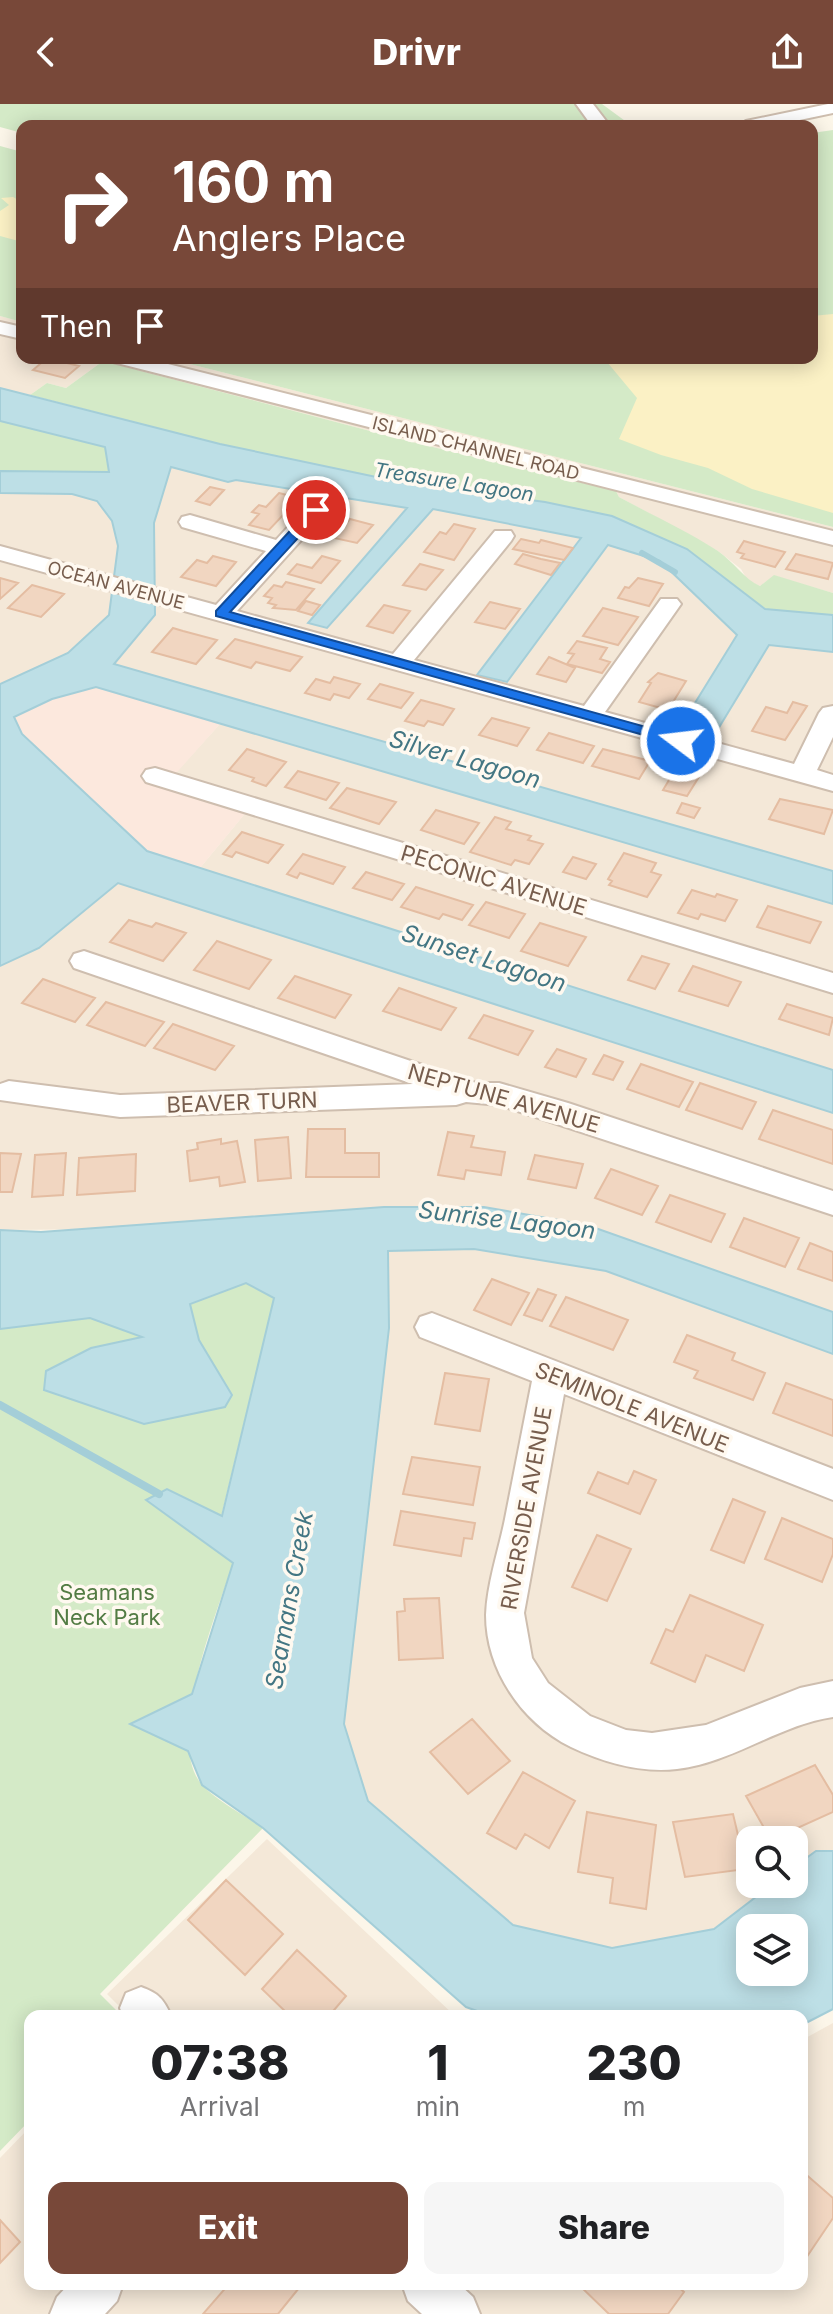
<!DOCTYPE html>
<style>
:root{--surface:#fff;--page:#f6f6f6;--text:#202124;--muted:#757577;--accent:#784839}
body{margin:0;font-family:Inter,sans-serif;background:var(--page);color:var(--text);height:100vh;display:flex;flex-direction:column;font-size:30px;white-space:nowrap}
*{box-sizing:border-box;margin:0}
p{font-size:26px;color:var(--muted)}
.icon{flex:none;width:44px;height:44px;fill:none;stroke:currentColor;stroke-width:2;stroke-linecap:round;stroke-linejoin:round}
.map{position:relative;flex:1;overflow:hidden}
.panel{position:absolute;left:24px;top:1906px;width:784px;height:280px;display:flex;flex-direction:column;background:var(--surface);border-radius:16px;box-shadow:0 4px 20px #0003}
.panel>*{flex:none}
.top-card{position:absolute;left:16px;top:16px;width:802px;height:244px;border-radius:16px;box-shadow:0 4px 20px #0003;background:#784839;color:#fff;overflow:hidden}
.tools{position:absolute;left:736px;top:1722px;display:grid;gap:16px}
.tools a{display:grid;place-items:center;width:72px;height:72px;border-radius:16px;background:var(--surface);box-shadow:0 4px 20px #0003;font-size:40px}
.pin{position:absolute;display:grid;place-items:center;width:68px;height:68px;color:#fff;margin:-34px;border:4px solid #fff;border-radius:50%;box-shadow:0 2px 8px #0007}
.me{position:absolute;width:88px;margin:-44px;rotate:285deg;stroke-linejoin:round;filter:drop-shadow(0 0 6px #0008)}
.turn{display:flex;align-items:center;gap:28px;height:168px;padding:0 24px;font-size:36px}
.turn .icon{width:104px;height:104px;stroke-width:2.5}
.turn b{display:block;font-size:56px;line-height:68px}
.then{display:flex;align-items:center;height:76px;padding:0 24px;background:#0003;gap:16px;font-size:30px}
.eta{display:flex;justify-content:space-evenly;align-items:center;height:136px;text-align:center}
.eta b{font-size:48px;font-weight:800;line-height:56px}
.cta{display:flex;gap:16px;margin-top:auto;padding:16px 24px}
.cta a{flex:1;height:92px;border-radius:16px;background:var(--accent);color:#fff;font-size:32px;font-weight:800;line-height:92px;text-align:center}
.cta a+a{background:var(--page);color:var(--text)}
header{display:flex;justify-content:space-between;align-items:center;height:104px;padding:0 24px;background:var(--accent);color:#fff;font-size:36px;font-weight:800}
.map>svg:first-child{display:block}
.residential{fill:#f4e8d8}
.commercial{fill:#fce8dd}
.green{fill:#d4eac7}
.sand{fill:#fbf1c5}
.water{fill:#bddfe6;stroke:#a4ced8;stroke-width:2;fill-rule:evenodd}
.lines{fill:none;stroke-linecap:round;stroke-linejoin:round}
.stream-far1{stroke:#a4ced8;stroke-width:6}
.stream{stroke:#a4ced8;stroke-width:8}
.building{fill:#f1d6c1;stroke:#e4bda2;stroke-width:2}
.minor-casing{stroke:#cebeaf;stroke-width:4}
.minor{fill:#fff;fill-rule:evenodd}
.route{fill:#1a73e8;stroke:#114b97;stroke-width:2}
.labels{text-anchor:middle;dominant-baseline:central;stroke-width:7;stroke-linejoin:round;paint-order:stroke}
.far-street-label{font-size:18px;fill:#775d4d;stroke:#fff9f0}
.far-water-label{font-size:20px;font-style:italic;fill:#437683;stroke:#fff9f0}
.street-label{font-size:22px;fill:#775d4d;stroke:#fff9f0}
.park-label{font-size:22px;fill:#537c44;stroke:#fff9f0}
.water-label{font-size:24px;font-style:italic;fill:#437683;stroke:#fff9f0}
</style>
<header><svg class="icon" aria-label="back" viewBox="0 0 24 24"><path d="M15 5l-7 7 7 7"/></svg>Drivr<svg class="icon" aria-label="share" viewBox="0 0 24 24"><path d="M12 15V3M7 8l5-5 5 5M5 13v7h14v-7"/></svg></header>
<div class="map">
<svg width="833" height="2210" viewBox="0 0 833 2210">
<rect width="100%" height="100%" fill="#fcf6e9"/>
<!-- residential -->
<path class="residential" d="M0,212L22,218V254H166L833,423V489L774,472L760,482L748,477L741,465L718,447L619,393L616,387L412,338L103,257L66,284L47,279L30,291L0,284Z
M171,363L228,378L236,376L408,404L308,518L327,524L433,405L582,434L478,570L507,578L609,441L660,457L737,532L682,620L715,630L769,541L833,548V767L114,560L155,511L154,419Z
M0,389L72,390L98,397L112,417L118,442L109,511L68,549L0,580Z
M220,620L833,800V966L200,764L252,701L170,675Z
M118,779L833,1009V1208L587,1121L0,1126V862L39,844Z
M474,1145L606,1167L833,1250V1747H816L794,1763V1736H750V1780H773L714,1825L613,1844L513,1822L368,1697L344,1620L389,1224L388,1147Z
M267,1735L455,1912H129L107,1890Z
M833,1919V2210H0V2054L30,2023V2180H802V1936Z"/>
<!-- commercial -->
<path class="commercial" d="M96,583L220,620L171,675L253,700L200,764L147,747L22,630L14,613L52,595Z"/>
<!-- green -->
<path class="green" d="M0,0H602L632,22H22V29L0,23Z
M833,26V423L166,254H812V29Z
M0,42L22,48V218L0,212Z
M103,257L412,338L616,387L619,393C652,411 687,427 718,447C734,458 744,475 760,482L774,471L833,489V511L765,505L687,445L612,412L545,398L400,378L220,340L30,291L47,279L66,284Z
M0,317L105,343L109,368L0,367Z
M246,1179L274,1194L221,1413L167,1385L147,1396L233,1459C217,1509 163,1639 203,1682C219,1698 244,1711 263,1724L100,1890L122,1912H30V2016L0,2047V1225L90,1214L144,1233L91,1244L44,1286L144,1320L225,1303L232,1291L199,1236L189,1200Z"/>
<!-- sand -->
<path class="sand" d="M13,93L22,98V120L17,121V130L22,132V138L0,132V107L9,101L1,94Z
M833,210V409L752,385L708,364L661,351L619,335L637,294L607,258L592,254H812V212Z"/>
<!-- water -->
<path class="water" d="M0,284L220,340L400,378L545,398L612,412L687,445L765,505L833,511V548L769,541L715,630L682,620L737,531L660,457L608,441L507,578L477,571L581,434L433,405L327,524L308,519L407,404L236,376L228,378L171,363L154,419L155,511L114,560L833,767V800L96,583L52,595L14,613L22,630L147,747L833,966V1009L118,779L39,844L0,862V580L68,549L109,511L118,442L112,417L97,397L72,390L0,389V367L109,368L105,343L0,317Z
M384,1103H484L587,1121L833,1208V1250L606,1167L474,1145L388,1147L389,1224L344,1620L368,1697L513,1821L612,1844L714,1825L773,1780H794V1763L816,1747H833V1905L802,1921V1912H491L466,1903L263,1724L202,1681L188,1647L130,1620L192,1590L233,1459L146,1396L167,1385L222,1412L274,1194L246,1179L190,1200L199,1236L232,1291L225,1303L144,1320L44,1286L46,1267L91,1244L142,1233L90,1214L0,1225V1126L41,1128ZM750,1824H794V1868H750Z"/>
<g class="lines">
<!-- stream-far1 -->
<path class="stream-far1" d="M642,449L675,468"/>
<!-- stream -->
<path class="stream" d="M0,1301L159,1390"/>
</g>
<!-- building -->
<path class="building" d="M47,254L79,262L65,274L33,266Z
M210,383L224,386L210,401L196,397Z
M279,389L299,394L269,426L249,421L259,410L252,408L259,401L266,403Z
M350,415L373,421L357,439L334,434Z
M454,420L475,425L454,456L424,448L440,428L446,430Z
M521,435L539,439L541,436L573,444L564,456L513,445Z
M744,437L751,439L785,448L775,463L741,454L744,450L737,448Z
M523,450L541,455L560,459L551,471L515,460Z
M796,450L833,459L828,475L786,465Z
M213,452L236,458L216,482L181,473L197,456L207,459Z
M322,452L340,457L321,479L288,470L297,460L312,464Z
M420,460L443,466L426,486L403,481Z
M0,474L18,479L0,495Z
M638,474L663,480L649,502L618,494L625,483L629,484Z
M286,478L314,485L296,506L273,504L276,501L268,499L272,494L264,492L274,481L282,483Z
M32,481L64,490L41,513L8,504Z
M306,497L320,501L312,511L298,507Z
M490,498L520,505L505,525L475,518Z
M384,501L410,507L393,529L367,522Z
M603,504L638,513L618,541L583,532Z
M173,524L183,527L217,536L196,560L152,548Z
M235,535L302,553L290,567L256,558L251,564L217,554Z
M577,537L607,544L600,555L610,558L602,569L567,560L574,550L568,549Z
M549,553L575,564L566,578L537,570Z
M658,569L686,577L668,606L639,598L651,579L648,578Z
M334,573L360,580L349,594L334,590L330,596L305,589L316,575L330,579Z
M380,580L413,589L401,604L368,595Z
M421,596L440,601L454,605L443,621L428,617L424,622L405,617Z
M793,598L807,602L785,636L752,627L766,603L787,609Z
M492,614L529,624L517,642L479,631Z
M549,629L594,642L583,659L537,646Z
M247,645L286,658L266,682L252,677L254,674L229,666Z
M603,645L650,657L639,675L592,662Z
M678,661L702,668L687,692L663,686Z
M298,667L339,679L326,696L285,683Z
M347,684L396,698L379,720L330,704Z
M780,695L833,706L824,730L769,715Z
M682,699L700,704L694,714L677,709Z
M436,706L479,719L464,740L421,726Z
M495,713L511,718L506,725L531,732L528,736L543,740L529,760L515,756L511,761L470,748Z
M242,728L251,731L283,741L268,759L236,748L232,753L223,750Z
M624,749L656,759L651,768L661,771L647,793L609,781L612,777L608,775Z
M303,750L345,763L333,780L300,769L297,774L287,770Z
M573,753L596,760L586,775L563,768Z
M366,768L404,780L392,796L353,784Z
M416,783L473,801L462,816L443,810L439,815L401,803Z
M692,786L715,793L717,790L737,796L725,817L701,810L698,815L678,809Z
M486,798L525,810L509,834L469,821Z
M768,802L821,818L810,839L757,823Z
M129,816L152,823L156,819L186,829L163,857L110,838Z
M540,819L586,833L568,862L521,847Z
M217,837L271,856L249,885L194,866Z
M642,852L669,860L655,885L628,876Z
M693,862L741,878L728,902L679,887Z
M295,872L351,891L335,914L278,894Z
M43,875L95,894L75,918L22,899Z
M399,884L456,904L441,926L383,907Z
M106,898L164,918L145,942L87,921Z
M787,900L833,914L829,931L779,915Z
M484,911L533,927L518,951L469,934Z
M173,920L234,942L215,966L154,944Z
M557,945L586,955L576,973L545,963Z
M604,951L623,958L613,976L593,970Z
M641,960L693,978L679,1003L627,985Z
M700,979L756,998L742,1025L686,1006Z
M773,1006L833,1026V1060L759,1035Z
M308,1025H345V1049H379V1073H306Z
M448,1028L474,1032L471,1043L505,1048L501,1071L466,1066L464,1075L438,1071Z
M288,1033L291,1074L258,1077L255,1036Z
M221,1035V1040L237,1037L245,1078L220,1082L219,1073L190,1077L187,1047L198,1045L197,1039Z
M0,1049L21,1050L12,1088H0Z
M66,1049L63,1091L32,1093L35,1051Z
M136,1050L135,1087L77,1091L79,1054Z
M535,1051L583,1060L576,1084L528,1075Z
M611,1065L658,1082L642,1111L595,1094Z
M670,1091L725,1110L711,1138L656,1118Z
M744,1114L799,1134L785,1163L730,1143Z
M810,1139L833,1148V1177L798,1165Z
M492,1175L529,1189L511,1221L474,1206Z
M538,1185L556,1191L542,1217L524,1211Z
M566,1193L628,1216L613,1246L550,1222Z
M687,1231L735,1249L732,1256L765,1269L753,1296L694,1274L698,1267L674,1258Z
M445,1269L489,1275L480,1327L435,1320Z
M786,1279L833,1296V1332L773,1309Z
M412,1353L480,1363L473,1401L403,1390Z
M634,1367L656,1376L640,1410L588,1389L598,1368L628,1380Z
M733,1395L765,1408L744,1459L711,1446Z
M401,1407L475,1419L472,1435L464,1434L461,1452L394,1441Z
M782,1414L833,1435V1450L822,1478L765,1455Z
M597,1431L631,1445L607,1497L572,1483Z
M690,1491L763,1521L744,1567L706,1551L695,1578L651,1559L666,1525L673,1528Z
M439,1494L443,1554L399,1556L397,1508L405,1507L404,1495Z
M472,1615L510,1657L468,1690L430,1648Z
M815,1661L833,1691V1708L771,1736L746,1692Z
M523,1668L575,1697L549,1744L525,1730L516,1745L487,1729Z
M587,1708L656,1721L646,1805L610,1799L613,1774L578,1768Z
M733,1710L746,1765L685,1773L673,1718Z
M226,1776L283,1830L245,1871L188,1816Z
M297,1846L346,1892L329,1912H290L262,1885Z
M802,2067L833,2094V2114L802,2160Z
M0,2116L20,2138L0,2159Z
M229,2180H295L299,2184L278,2210H203Z
M578,2180H675L684,2188L668,2210H609Z"/>
<g class="lines">
<defs>
<path id="minor" d="M576,0H593L610,22H592Z
M828,0H833V9L771,22H737L746,17Z
M0,218L22,223V235L0,230Z
M110,254H144L833,427V441L113,258Z
M316,399L327,406L324,411L237,507L393,550L495,427H511L514,432L511,437L414,556L584,602L661,495H677L681,500L605,608L794,660L819,609L823,604L833,602V633L817,666L833,671V687L0,456V442L216,501L266,447L182,423L179,418L182,413L190,411L276,436L308,401Z
M155,664L833,869V889L146,678L142,672L146,666Z
M84,847L476,979H499L568,999L833,1087V1111L499,1001L466,998L456,1001L120,1013L0,996V980L9,977L120,991L413,980L74,864L70,857L74,850Z
M432,1209L833,1365V1396L564,1290L524,1509L532,1554L548,1579L590,1612L626,1626L652,1629L706,1621L800,1584L833,1577V1613C778,1621 732,1659 677,1665C640,1669 605,1659 571,1643C522,1619 486,1566 486,1511C487,1480 499,1445 505,1415C514,1369 523,1323 532,1277L420,1233L415,1223L420,1213Z
M141,1883C158,1889 164,1895 171,1912H123L120,1904L126,1889Z
M69,2180H123L117,2197L105,2210H50L57,2193Z
M402,2180H459L473,2193L480,2210H422L408,2197Z"/>
</defs>
<!-- minor casing -->
<use href="#minor" class="minor-casing"/>
<!-- minor -->
<use href="#minor" class="minor"/>
</g>
<!-- route -->
<path class="route" d="M316,402L323,406L321,409L230,508L686,634L688,637L681,642L676,640L216,512V507L312,403Z"/>
<g class="labels">
<!-- far-street labels -->
<g class="far-street-label">
<text transform="translate(476 344) rotate(14)">ISLAND CHANNEL ROAD</text>
<text transform="translate(116 481) rotate(15)">OCEAN AVENUE</text>
</g>
<!-- far-water labels -->
<g class="far-water-label">
<text transform="translate(454 378) rotate(9)">Treasure Lagoon</text>
</g>
<!-- street labels -->
<g class="street-label">
<text transform="translate(494 776) rotate(17)">PECONIC AVENUE</text>
<text transform="translate(504 994) rotate(16)">NEPTUNE AVENUE</text>
<text transform="translate(242 998) rotate(-2)">BEAVER TURN</text>
<text transform="translate(632 1303) rotate(22)">SEMINOLE AVENUE</text>
<text transform="translate(526 1404) rotate(-80)">RIVERSIDE AVENUE</text>
</g>
<!-- park labels -->
<g class="park-label">
<text x="107" y="1488">Seamans<tspan x="107" dy="25">Neck Park</tspan></text>
</g>
<!-- water labels -->
<g class="water-label">
<text transform="translate(465 655) rotate(16)">Silver Lagoon</text>
<text transform="translate(484 854) rotate(18)">Sunset Lagoon</text>
<text transform="translate(507 1116) rotate(7)">Sunrise Lagoon</text>
<text transform="translate(289 1496) rotate(-80)">Seamans Creek</text>
</g>
</g>
</svg>
<div class="tools">
<a><svg class="icon" aria-label="search" viewBox="0 0 24 24"><circle cx="10" cy="10" r="6"/><path d="M15 15l6 6"/></svg></a>
<a><svg class="icon" aria-label="layers" viewBox="0 0 24 24"><path d="M12 4l9 5-9 5-9-5zM3 14l9 5 9-5"/></svg></a>
</div>
<div class="pin" style="left:316px;top:406px;background:#d93025"><svg class="icon" aria-label="arrive" viewBox="0 0 24 24"><path d="M6 21V4h12l-3 4 3 4H6"/></svg></div>
<svg class="me" style="left:681px;top:637px" viewBox="-20 -20 40 40"><circle r="17" fill="#1a73e8" stroke="#fff" stroke-width="3"/><path d="M0-11L8 9 0 5-8 9z" fill="#fff"/></svg>
<div class="top-card">
<div class="turn"><svg class="icon" aria-label="right" viewBox="0 0 24 24"><path d="M7 20v-9h11M14 6l5 5-5 5"/></svg><div><b>160 m</b>Anglers Place</div></div>
<div class="then">Then<svg class="icon" aria-label="arrive" viewBox="0 0 24 24"><path d="M6 21V4h12l-3 4 3 4H6"/></svg></div>
</div>
<section class="panel">
<div class="eta">
<div><b>07:38</b><p>Arrival</p></div>
<div><b>1</b><p>min</p></div>
<div><b>230</b><p>m</p></div>
</div>
<div class="cta"><a>Exit</a><a>Share</a></div>
</section>
</div>
